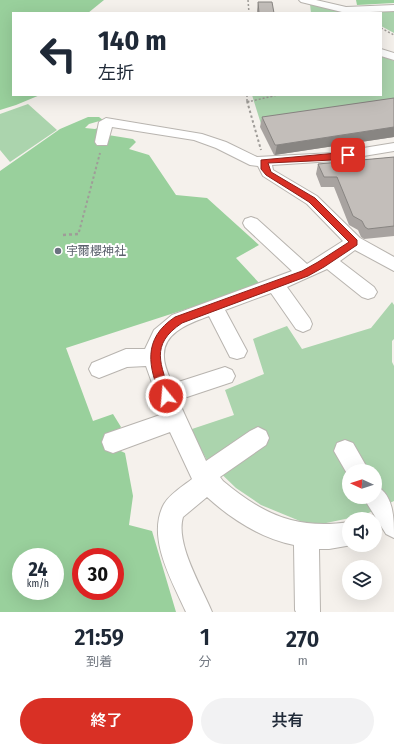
<!DOCTYPE html>
<html lang="ja">
<meta charset="utf-8">
<style>
:root{--surface:#fff;--page:#f2f2f3;--text:#1f2937;--muted:#747a83;--accent:#d93025}
body{margin:0;font-family:"Fira Sans Condensed","Noto Sans JP",sans-serif;background:var(--page);color:var(--text);height:100vh;display:flex;flex-direction:column;font-size:15px;white-space:nowrap}
*{box-sizing:border-box;margin:0}
p{font-size:13px;color:var(--muted)}
.icon{flex:none;width:22px;height:22px;fill:none;stroke:currentColor;stroke-width:2;stroke-linecap:round;stroke-linejoin:round}
.map{position:relative;height:612px;overflow:hidden}
.sheet{display:flex;flex-direction:column;background:var(--surface);flex:1}
.sheet>*{flex:none}
.banner{position:absolute;left:12px;top:12px;width:370px;height:84px;border-radius:0px;box-shadow:0 4px 16px #0002;background:#fff;color:var(--text);overflow:hidden}
.needle{width:26px;rotate:273deg}
.fabs{position:absolute;left:342px;top:464px;display:grid;gap:8px}
.fabs a{display:grid;place-items:center;width:40px;height:40px;border-radius:50%;background:var(--surface);box-shadow:0 4px 16px #0002;font-size:20px}
.speed{position:absolute;left:12px;top:548px;display:flex;gap:8px;font-size:20px;font-weight:700;text-align:center}
.speed>*{display:grid;place-content:center;width:52px;height:52px;border-radius:50%;background:var(--surface);box-shadow:0 4px 16px #0002;line-height:1}
.speed small{font-size:10px;font-weight:400}
.speed .limit{border:6px solid #d22;background:#fff;color:#111}
.pin{position:absolute;display:grid;place-items:center;width:34px;height:34px;color:#fff;margin:-17px;border-radius:8px;box-shadow:0 2px 6px #0006}
.me{position:absolute;width:44px;margin:-22px;rotate:343deg;stroke-linejoin:round;filter:drop-shadow(0 0 3px #0008)}
.turn{display:flex;align-items:center;gap:14px;height:84px;padding:0 20px;font-size:18px}
.turn .icon{width:52px;height:52px;stroke-width:2.5}
.turn b{display:block;font-size:28px;line-height:34px}
.eta{display:flex;justify-content:space-evenly;align-items:center;height:68px;text-align:center}
.eta b{font-size:24px;font-weight:600;line-height:28px}
.primary-button{display:flex;gap:8px;margin-top:auto;padding:8px 20px}
.primary-button a{flex:1;height:46px;border-radius:24px;background:var(--accent);color:#fff;font-size:16px;font-weight:600;line-height:46px;text-align:center}
.primary-button a+a{background:var(--page);color:var(--text)}
.map>svg:first-child{display:block}
.green{fill:#abd4ad;fill-rule:evenodd}
.forest{fill:#99d09c;fill-rule:evenodd}
.lines{fill:none;stroke-linecap:round;stroke-linejoin:round}
.minor-casing{stroke:#b8b4af;stroke-width:2}
.path-far2{stroke:#9f9c98;stroke-width:1.5;stroke-dasharray:2 2;stroke-linecap:butt}
.path-far1{stroke:#9f9c98;stroke-width:2;stroke-dasharray:2.5 2.5;stroke-linecap:butt}
.path{stroke:#9f9c98;stroke-width:2.5;stroke-dasharray:3 3;stroke-linecap:butt}
.minor{fill:#fff;fill-rule:evenodd}
.wall{fill:#a8a3a0}
.shaded-wall{fill:#888582}
.building{fill:#c3beba;stroke:#888582}
.route{fill:#d93025;stroke:#8d1f18}
.worship-dot{fill:#6b7280;stroke:#fff;stroke-width:1.5}
.labels{text-anchor:middle;dominant-baseline:central;stroke-width:4;stroke-linejoin:round;paint-order:stroke}
.worship-label{font-size:12px;fill:#5b616d;stroke:#fff;text-anchor:start}
</style>
<div class="map">
<svg width="394" height="612" viewBox="0 0 394 612">
<rect width="100%" height="100%" fill="#f5f1ec"/>
<!-- green -->
<path class="green" d="M310,4L347,13H311Z
M394,6V33L381,26V13H361L364,10Z
M381,55L394,61V106L261,124L252,95H381Z
M28,104L57,130L10,162L0,150V114Z
M392,302L394,305V339L392,341V362L394,366V501L364,515L312,526L261,505L236,488L207,460L189,430L234,415L225,390L264,374L253,339L287,326L302,349L371,328ZM349,471H375V497H349Z"/>
<!-- forest -->
<path class="forest" d="M0,0H104L88,13H13V95H40L16,105L0,110Z
M356,0H394V3L357,5Z
M88,117H99L103,120L89,124L85,128L95,129L103,126L108,135L133,139L136,142L129,149L149,155L176,195L207,198L259,245L236,258L261,285L66,348L93,421L113,414L121,427L106,444L125,453L133,496L129,525L152,531L176,612H0V171L60,129ZM21,557H55V591H21ZM81,557H115V591H81Z"/>
<g class="lines">
<defs>
<path id="minor" d="M299,0H316L346,7L394,5V11L346,13L301,2Z
M381,49L394,53V60L381,56Z
M106,118L202,134L226,142L257,157L333,153L394,143V151L333,161L272,165L273,170L317,196L360,238L394,257V271L355,250L340,261L374,287L377,292L374,297L368,299L362,297L327,269L287,287L310,319L312,324L310,329L303,332L296,329L271,293L225,310L247,351L244,357L237,359L230,357L209,316C191,323 162,332 164,357C164,366 169,375 172,384L225,367L232,370L235,376L232,382L178,400L206,461L250,431L258,427L266,431L269,438L266,445L220,477L223,481C262,514 297,530 349,522V545H352L329,549H319L320,612H296L295,610L294,545C261,538 231,519 207,497L183,517C175,544 202,587 212,612H186C172,581 146,537 164,504C170,494 183,486 192,479L170,432L113,453L105,450L102,442L105,434L163,414L146,366L127,367L99,378L92,375L89,369L92,363L126,349H145L154,330L172,315L292,271L245,227L243,223L245,219L251,217L257,219L307,264L343,241L307,204L263,176L258,166L250,165L216,148L194,140L112,127L107,145H97L95,142L99,122Z
M345,440L353,443L369,471H349V477L334,451L337,443Z
M375,485C394,495 394,517 394,538L386,534L363,497H375Z"/>
</defs>
<!-- minor casing -->
<use href="#minor" class="minor-casing"/>
<!-- path-far2 -->
<path class="path-far2" d="M248,0L249,13
M381,28L394,35
M247,95V102
M247,102L278,95"/>
<!-- path-far1 -->
<path class="path-far1" d="M247,101L261,150
M247,102L251,101
M79,232L100,153"/>
<!-- path -->
<path class="path" d="M63,235L78,234L79,231"/>
<!-- minor -->
<use href="#minor" class="minor"/>
</g>
<!-- wall -->
<path class="wall" d="M258,2L274,13H257V10Z
M394,98V137L274,155L260,127L262,117Z
M394,157V236L364,239L361,237L358,230L349,225L334,187H321L316,174L318,164Z"/>
<!-- shaded-wall -->
<path class="shaded-wall" d="M394,127V137L275,155L277,145Z"/>
<!-- building -->
<path class="building" d="M258,2H272L274,13H259Z
M394,98V127L277,145H275L262,117Z
M394,157V226L368,229L365,227L362,221L353,216L337,177H324L318,164Z"/>
<!-- route -->
<path class="route" d="M348,152L352,155L351,156L333,160L268,163L271,172L315,198L357,240V245L324,267L308,276L182,323C149,345 161,364 171,396L169,399L166,400L162,399C148,367 142,339 175,317L302,271L318,262L349,242L309,202L266,175L261,169V160Z"/>
<!-- markers -->
<circle class="worship-dot" cx="58" cy="251" r="4"/>
<g class="labels">
<!-- worship labels -->
<g class="worship-label">
<text x="66" y="251">宇爾櫻神社</text>
</g>
</g>
</svg>
<div class="fabs">
<a><svg class="needle" viewBox="-14 -14 28 28"><path d="M0-13l5 13h-10z" fill="#e53935"/><path d="M0 13l5-13h-10z" fill="#747a83"/></svg></a>
<a><svg class="icon" aria-label="sound" viewBox="0 0 24 24"><path d="M4 9h4l5-4v14l-5-4H4zM17 9q2 3 0 6"/></svg></a>
<a><svg class="icon" aria-label="layers" viewBox="0 0 24 24"><path d="M12 4l9 5-9 5-9-5zM3 14l9 5 9-5"/></svg></a>
</div>
<div class="speed"><div>24<small>km/h</small></div><div class="limit">30</div></div>
<div class="pin" style="left:348px;top:155px;background:#d93025"><svg class="icon" aria-label="arrive" viewBox="0 0 24 24"><path d="M6 21V4h12l-3 4 3 4H6"/></svg></div>
<svg class="me" style="left:166px;top:396px" viewBox="-20 -20 40 40"><circle r="17" fill="#d93025" stroke="#fff" stroke-width="3"/><path d="M0-11L8 9 0 5-8 9z" fill="#fff"/></svg>
<div class="banner">
<div class="turn"><svg class="icon" aria-label="left" viewBox="0 0 24 24"><path d="M17 20v-9H6M10 6l-5 5 5 5"/></svg><div><b>140 m</b>左折</div></div>
</div>
</div>
<section class="sheet">
<div class="eta">
<div><b>21:59</b><p>到着</p></div>
<div><b>1</b><p>分</p></div>
<div><b>270</b><p>m</p></div>
</div>
<div class="primary-button"><a>終了</a><a>共有</a></div>
</section>
